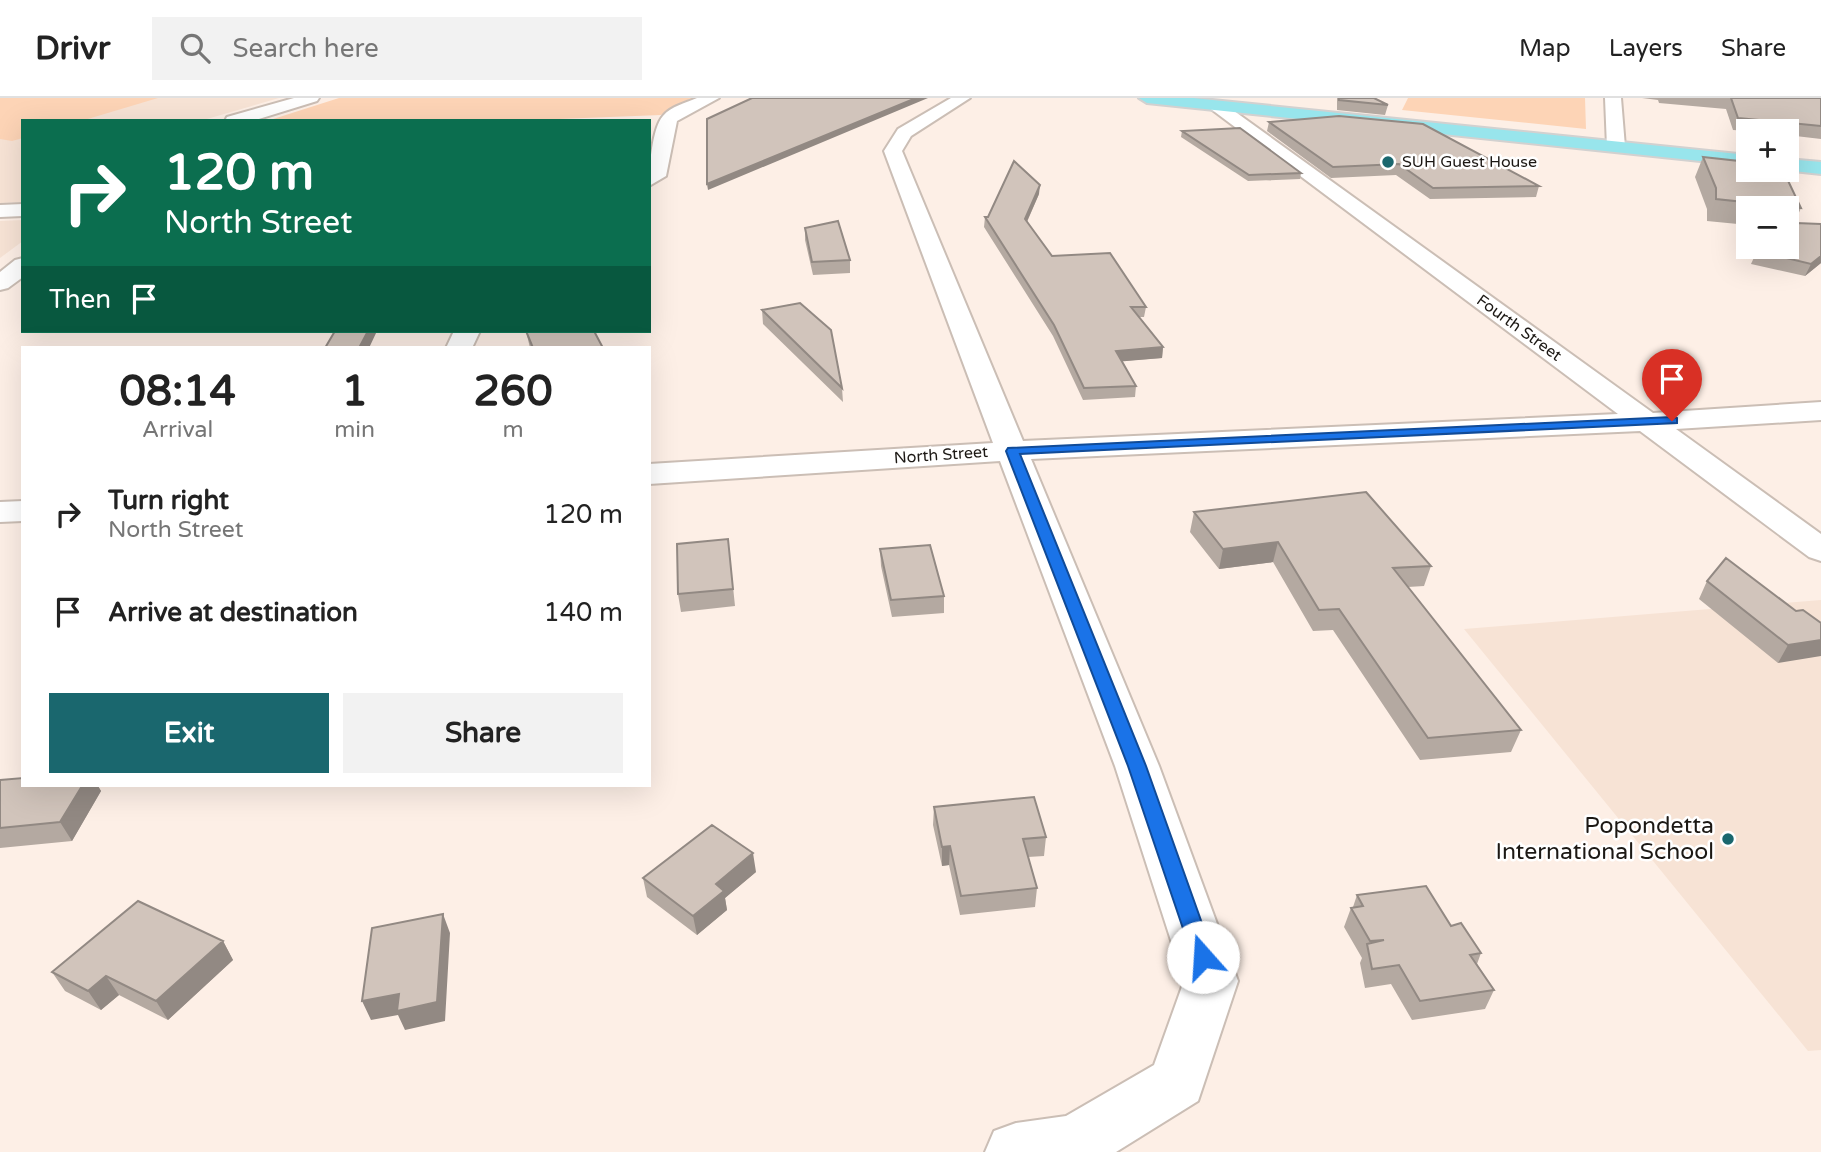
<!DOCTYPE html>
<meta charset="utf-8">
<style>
:root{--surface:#fff;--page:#f2f2f2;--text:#222;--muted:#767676;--line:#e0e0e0;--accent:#1a676e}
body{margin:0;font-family:"Varela Round",sans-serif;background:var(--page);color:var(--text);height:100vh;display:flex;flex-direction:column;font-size:26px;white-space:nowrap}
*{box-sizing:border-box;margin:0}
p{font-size:23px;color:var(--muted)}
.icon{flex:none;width:38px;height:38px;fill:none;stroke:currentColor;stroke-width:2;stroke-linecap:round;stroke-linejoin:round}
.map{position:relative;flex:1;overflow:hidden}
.sheet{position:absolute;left:21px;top:248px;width:630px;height:441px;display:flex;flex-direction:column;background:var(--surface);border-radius:0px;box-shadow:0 7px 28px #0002}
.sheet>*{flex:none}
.top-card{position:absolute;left:21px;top:21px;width:630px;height:214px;border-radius:0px;box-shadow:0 7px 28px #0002;background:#0b6e4f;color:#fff;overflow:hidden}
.tools{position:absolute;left:1736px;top:21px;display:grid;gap:14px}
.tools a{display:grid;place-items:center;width:63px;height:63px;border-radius:0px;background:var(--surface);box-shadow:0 7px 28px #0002;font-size:35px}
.pin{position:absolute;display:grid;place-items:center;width:60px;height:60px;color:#fff;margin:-72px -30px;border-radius:50% 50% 50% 0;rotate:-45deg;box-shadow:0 0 7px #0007}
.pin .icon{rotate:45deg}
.me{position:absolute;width:77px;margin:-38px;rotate:341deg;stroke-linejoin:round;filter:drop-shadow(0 0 5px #0008)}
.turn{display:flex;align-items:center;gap:24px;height:147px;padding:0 28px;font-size:32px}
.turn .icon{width:91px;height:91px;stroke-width:2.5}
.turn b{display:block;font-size:49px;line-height:60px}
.then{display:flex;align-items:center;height:66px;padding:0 28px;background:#0003;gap:14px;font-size:26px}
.eta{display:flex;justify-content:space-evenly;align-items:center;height:119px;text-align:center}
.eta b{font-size:42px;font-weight:700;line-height:49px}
.cta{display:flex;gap:14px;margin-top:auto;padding:14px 28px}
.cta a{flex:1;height:80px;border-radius:0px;background:var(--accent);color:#fff;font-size:28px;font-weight:700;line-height:80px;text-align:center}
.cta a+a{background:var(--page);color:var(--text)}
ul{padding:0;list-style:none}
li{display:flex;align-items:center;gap:21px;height:98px;padding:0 28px}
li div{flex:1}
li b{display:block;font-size:26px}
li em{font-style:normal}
header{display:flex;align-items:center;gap:42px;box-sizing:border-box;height:98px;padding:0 35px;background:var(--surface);border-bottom:2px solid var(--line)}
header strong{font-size:33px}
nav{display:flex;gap:38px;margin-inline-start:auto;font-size:24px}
.search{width:490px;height:63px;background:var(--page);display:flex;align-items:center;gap:18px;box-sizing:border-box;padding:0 24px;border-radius:0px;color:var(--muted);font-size:26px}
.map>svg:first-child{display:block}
.built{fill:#f7e3d5}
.green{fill:#fdd4b6}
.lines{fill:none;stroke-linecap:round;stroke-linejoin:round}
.minor-casing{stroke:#cbbeb5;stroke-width:4}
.major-casing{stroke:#d2d1d0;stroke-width:4}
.minor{fill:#fff;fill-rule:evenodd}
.major{fill:#98e5ec;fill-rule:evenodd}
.wall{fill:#b4a9a1}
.shaded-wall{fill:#928983}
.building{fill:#d1c4bb;stroke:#928983;stroke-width:2}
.route{fill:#1a73e8;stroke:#114b97;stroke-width:2}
.poi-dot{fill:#1a676e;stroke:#fff;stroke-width:2.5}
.labels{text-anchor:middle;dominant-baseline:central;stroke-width:5;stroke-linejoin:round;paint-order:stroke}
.far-poi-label{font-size:16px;fill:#1c1814;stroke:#fff;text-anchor:start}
.far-street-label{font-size:16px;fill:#1c1814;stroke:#fff}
.near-poi-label{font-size:23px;fill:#1c1814;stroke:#fff;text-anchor:end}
</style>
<header>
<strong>Drivr</strong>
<div class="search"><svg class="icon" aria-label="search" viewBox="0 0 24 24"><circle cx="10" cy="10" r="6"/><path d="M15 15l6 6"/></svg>Search here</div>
<nav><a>Map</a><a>Layers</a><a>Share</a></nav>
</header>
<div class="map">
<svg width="1821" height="1054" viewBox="0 0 1821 1054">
<rect width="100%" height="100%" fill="#fdefe6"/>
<!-- built -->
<path class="built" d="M0,0H279L200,23H23V104L0,105Z
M23,122V143L0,160V123Z
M1821,502V952L1808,953L1464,531Z"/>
<!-- green -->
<path class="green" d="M0,0H158L81,23H23V40L12,43L0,41Z
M339,0H701L661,17L507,23H267Z
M1408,0H1585L1586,31L1402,12Z"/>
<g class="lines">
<defs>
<path id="minor" d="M294,0H319L317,3L252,23H225L227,19Z
M697,0H719L677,23L666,78L649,88C649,71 652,30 663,18C671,8 686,5 697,0Z
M951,0H970L911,38L902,53L1023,343L1618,316L1211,11L1209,8L1217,3L1223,5L1653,315L1821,304V322L1676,331L1821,436V463L1809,459L1640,333L1031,361L1159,668L1238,883L1198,1003L1116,1054H985L994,1033L1016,1025L1066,1018L1154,967L1184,883L1115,668L1000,363L649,386V366L993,345L884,53L898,31Z
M1605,0H1621L1625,49L1622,53L1616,54L1607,49Z
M23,106V118L0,119V107Z
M23,160V179L8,190L0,192V174L15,162Z
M454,233H480L472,250H446Z
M23,403V423L0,424V404Z"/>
<path id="major" d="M1139,0H1193L1748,57V68L1147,5Z
M1787,61L1821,64V76L1784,72H1787Z"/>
</defs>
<!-- minor casing -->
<use href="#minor" class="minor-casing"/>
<!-- major casing -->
<use href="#major" class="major-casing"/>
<!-- minor -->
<use href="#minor" class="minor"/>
<!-- major -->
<use href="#major" class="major"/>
</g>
<!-- wall -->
<path class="wall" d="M1337,0H1374L1388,7L1385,17L1337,12Z
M1642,0H1821V41L1787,37V33H1748L1733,32L1726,11L1659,5L1658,2Z
M1269,24L1539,88L1536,99L1430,101L1396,77L1331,80L1267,33Z
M1182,33L1301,75L1300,81L1248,83L1181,39Z
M1703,59L1801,110L1794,126L1821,165L1805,178L1751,166L1757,153L1787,149V110H1748V127L1707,123V111L1695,79Z
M1039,96L1027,124L1052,158L1146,209L1144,219H1139L1163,249L1162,260L1122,263L1136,288L1135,299L1083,302L1053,238L984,129L985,119H988Z
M805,130L850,162V175L813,177L805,142Z
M762,212L842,290L843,304L763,226Z
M526,233L603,250H530Z
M1194,414L1431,468L1424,488L1408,489L1521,632L1511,654L1420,662L1333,532L1313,533L1273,464L1219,471L1190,434Z
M728,441L735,508L681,514L678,496Z
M880,451L944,498V515L892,519L881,468Z
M1707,483L1796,513L1821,525L1778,565L1699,501Z
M0,682L23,688H98L101,693L72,743L0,750Z
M934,709L1046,739L1044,758L1028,759L1037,790L1035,809L960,817L949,767L942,768L933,727Z
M756,774L725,800L727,812L697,837L647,799L643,780Z
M1357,797L1451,828L1481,855L1477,866L1494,892L1485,911L1412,922L1391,886L1365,890L1360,865L1362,860L1344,829L1351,810L1353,809Z
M223,843L233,862L168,922L119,897L101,912L65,893L52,874Z"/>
<!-- shaded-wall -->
<path class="shaded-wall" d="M916,0H928L708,92L707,86Z
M1040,87L1039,96L1024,130L1025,121Z
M1821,158V165L1805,178L1811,166Z
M368,233H377L369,250H359Z
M1163,249L1162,260L1115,264L1116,253Z
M1278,444L1273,464L1219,471L1223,451Z
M1821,542V558L1778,565L1788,547Z
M82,688H98L101,693L72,743L60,724Z
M950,748L949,767L942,768V749Z
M753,755L756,774L725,800L727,812L697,837L693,818L716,786Z
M443,816L450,835L445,923L405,932L398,917L371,922L362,903L399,896Z
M223,843L233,862L168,922L156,903Z
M106,878L119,897L101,912L88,893Z"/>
<!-- building -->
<path class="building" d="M752,0H916L707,86V21Z
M1339,0H1374L1388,7L1339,2Z
M1731,0H1821V28L1738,20Z
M1339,18L1423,26L1539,88L1433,90L1399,66L1333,69L1269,24Z
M1240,30L1301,75L1249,77L1182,33Z
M1703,59L1748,64V72H1783L1801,110L1716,101V90Z
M1014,63L1040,87L1025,121L1052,158L1110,155L1146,209H1131L1163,249L1116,253L1136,288L1084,290L1054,227L985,119H988Z
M838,123L850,162L812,164L805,130Z
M1796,125L1821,126V158L1811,166L1757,153L1763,149H1787V131Z
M800,205L831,232L842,290L762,212Z
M335,233H368L359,250H325Z
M526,233H594L603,250H533Z
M1366,394L1431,468L1393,470L1521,632L1428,640L1339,511L1319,512L1278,444L1223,451L1194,414Z
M728,441L733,491L678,496L677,446Z
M930,447L944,498L891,502L880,451Z
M1726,460L1796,513L1803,512L1821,525V542L1788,547L1707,483Z
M23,680V688H82L60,724L0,730V682Z
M1034,699L1046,739L1023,741L1037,790L961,798L950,748L942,749L934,709Z
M712,727L753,755L716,786L724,793L693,818L643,780Z
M1426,788L1451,828L1461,825L1481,855L1470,857L1494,892L1420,903L1399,867L1372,871L1367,846L1384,842L1370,843L1351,810L1363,808L1357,797Z
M138,803L223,843L156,903L106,878L88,893L52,874Z
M443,816L437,904L397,913L399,896L362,903L372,830Z"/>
<!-- route -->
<path class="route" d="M1672,319L1677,320V325L1020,356L1146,668L1214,859L1211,866L1203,868L1195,866L1128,668L1006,353L1008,350Z"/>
<!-- markers -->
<g class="poi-dot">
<circle cx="1388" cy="64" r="7"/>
<circle cx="1728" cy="741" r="7"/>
</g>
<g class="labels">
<!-- far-poi labels -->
<g class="far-poi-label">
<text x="1402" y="64">SUH Guest House</text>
</g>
<!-- far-street labels -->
<g class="far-street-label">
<text transform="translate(1519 230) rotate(36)">Fourth Street</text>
<text transform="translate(941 357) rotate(-4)">North Street</text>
</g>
<!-- near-poi labels -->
<g class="near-poi-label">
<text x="1714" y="728">Popondetta<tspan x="1714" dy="26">International School</tspan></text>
</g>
</g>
</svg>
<div class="tools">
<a>+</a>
<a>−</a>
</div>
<div class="pin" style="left:1672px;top:323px;background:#d93025"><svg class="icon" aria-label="arrive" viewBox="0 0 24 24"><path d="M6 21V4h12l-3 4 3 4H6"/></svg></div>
<svg class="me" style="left:1203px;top:859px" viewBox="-20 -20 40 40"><circle r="19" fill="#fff"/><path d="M0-13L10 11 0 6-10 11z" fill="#1a73e8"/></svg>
<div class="top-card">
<div class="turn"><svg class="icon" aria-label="right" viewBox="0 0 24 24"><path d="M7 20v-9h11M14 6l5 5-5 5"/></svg><div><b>120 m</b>North Street</div></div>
<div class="then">Then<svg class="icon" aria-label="arrive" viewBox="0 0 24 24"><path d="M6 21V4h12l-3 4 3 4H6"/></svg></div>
</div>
<section class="sheet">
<div class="eta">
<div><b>08:14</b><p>Arrival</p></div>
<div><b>1</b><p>min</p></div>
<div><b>260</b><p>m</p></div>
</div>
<ul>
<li><svg class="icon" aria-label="right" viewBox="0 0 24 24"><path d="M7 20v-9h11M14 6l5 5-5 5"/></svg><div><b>Turn right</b><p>North Street</p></div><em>120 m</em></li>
<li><svg class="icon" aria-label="arrive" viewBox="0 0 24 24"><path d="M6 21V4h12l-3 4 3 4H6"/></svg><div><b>Arrive at destination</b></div><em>140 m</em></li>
</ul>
<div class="cta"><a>Exit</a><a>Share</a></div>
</section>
</div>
